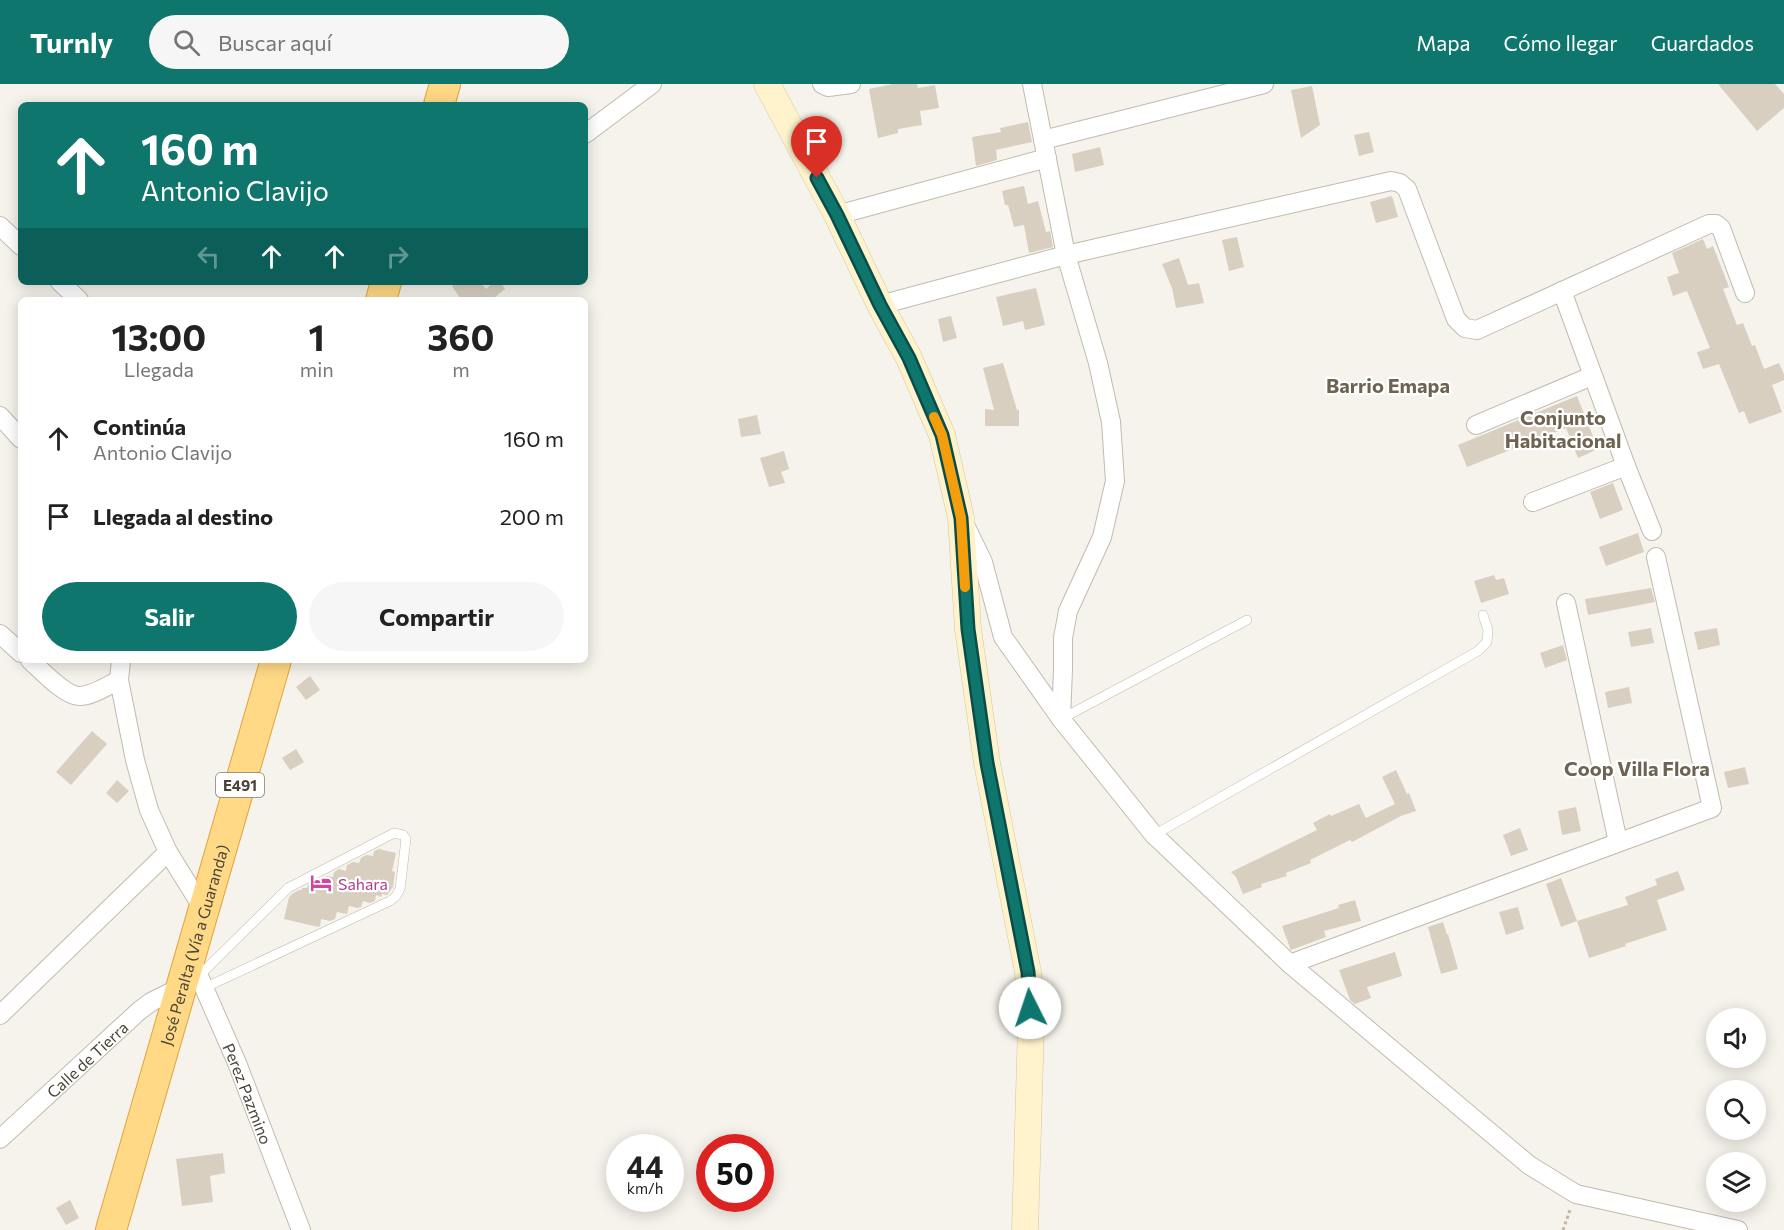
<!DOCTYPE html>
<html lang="es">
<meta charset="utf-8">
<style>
:root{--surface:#fff;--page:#f6f6f6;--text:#222;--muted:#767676;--accent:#0f766e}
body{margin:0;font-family:Commissioner,sans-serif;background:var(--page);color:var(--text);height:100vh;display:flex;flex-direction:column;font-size:22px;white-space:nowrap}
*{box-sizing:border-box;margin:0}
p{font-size:20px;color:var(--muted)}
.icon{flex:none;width:33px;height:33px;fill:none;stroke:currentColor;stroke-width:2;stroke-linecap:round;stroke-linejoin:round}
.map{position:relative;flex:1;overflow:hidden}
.panel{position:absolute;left:18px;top:213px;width:570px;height:366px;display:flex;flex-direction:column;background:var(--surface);border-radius:9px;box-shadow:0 3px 15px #0003}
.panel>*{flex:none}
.banner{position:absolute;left:18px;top:18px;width:570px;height:183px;border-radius:9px;box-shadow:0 3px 15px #0003;background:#0f766e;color:#fff;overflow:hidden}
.buttons{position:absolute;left:1706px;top:924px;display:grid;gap:12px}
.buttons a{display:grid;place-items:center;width:60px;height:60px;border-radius:50%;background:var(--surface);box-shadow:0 3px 15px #0003;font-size:30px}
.speed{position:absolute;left:606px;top:1050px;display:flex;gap:12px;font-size:30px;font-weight:700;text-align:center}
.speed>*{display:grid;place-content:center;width:78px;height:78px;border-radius:50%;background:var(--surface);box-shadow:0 3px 15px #0003;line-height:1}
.speed small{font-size:15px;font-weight:400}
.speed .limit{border:9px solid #d22;background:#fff;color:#111}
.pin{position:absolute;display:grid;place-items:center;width:51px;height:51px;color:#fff;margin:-62px -26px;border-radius:50% 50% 50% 0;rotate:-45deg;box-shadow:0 0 6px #0007}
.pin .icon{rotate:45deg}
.me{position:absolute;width:66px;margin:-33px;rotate:356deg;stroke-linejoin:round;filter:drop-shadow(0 0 4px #0008)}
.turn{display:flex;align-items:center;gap:21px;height:126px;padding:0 24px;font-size:27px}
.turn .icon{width:78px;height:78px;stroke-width:2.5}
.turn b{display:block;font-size:42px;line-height:51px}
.lanes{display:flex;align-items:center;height:57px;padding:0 24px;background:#0003;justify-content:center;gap:30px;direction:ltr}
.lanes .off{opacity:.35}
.eta{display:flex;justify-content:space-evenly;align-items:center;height:102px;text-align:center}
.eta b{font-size:36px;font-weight:700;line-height:42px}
.primary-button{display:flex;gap:12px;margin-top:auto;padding:12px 24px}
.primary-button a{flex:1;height:69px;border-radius:36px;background:var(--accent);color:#fff;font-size:24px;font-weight:700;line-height:69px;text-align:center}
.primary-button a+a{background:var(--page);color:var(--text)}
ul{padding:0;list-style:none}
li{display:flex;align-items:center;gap:18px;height:78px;padding:0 24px}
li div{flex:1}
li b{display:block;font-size:22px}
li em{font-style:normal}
header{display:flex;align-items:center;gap:36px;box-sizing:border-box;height:84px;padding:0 30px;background:var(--accent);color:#fff}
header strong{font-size:28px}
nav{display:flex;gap:33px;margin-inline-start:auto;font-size:21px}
.search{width:420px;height:54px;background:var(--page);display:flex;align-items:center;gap:15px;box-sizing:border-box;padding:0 21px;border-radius:33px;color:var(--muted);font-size:22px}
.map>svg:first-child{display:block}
.building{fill:#d8cfc1}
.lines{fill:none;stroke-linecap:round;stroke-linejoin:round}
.service-casing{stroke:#c2bbae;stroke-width:10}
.minor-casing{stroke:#c2bbae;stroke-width:20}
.secondary-casing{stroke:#d6c79b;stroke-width:27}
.trunk-casing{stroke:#e0a43c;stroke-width:32}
.path{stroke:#c4b79f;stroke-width:3;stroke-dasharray:3 3;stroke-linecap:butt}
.service{stroke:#fff;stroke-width:9}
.minor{stroke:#fff;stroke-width:18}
.secondary{stroke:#fff3cd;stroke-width:26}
.trunk{stroke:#ffd985;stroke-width:30}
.route-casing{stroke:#0a4d48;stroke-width:15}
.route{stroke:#0f766e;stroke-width:10}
.slow{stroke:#f59e0b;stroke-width:10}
.labels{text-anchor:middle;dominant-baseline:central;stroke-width:4.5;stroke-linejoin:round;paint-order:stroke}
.shield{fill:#fff;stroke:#817c74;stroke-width:1.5}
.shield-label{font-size:15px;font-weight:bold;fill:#4b4439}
.hotel-label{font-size:16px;fill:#b23c85;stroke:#fff;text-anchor:start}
.street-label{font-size:16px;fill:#4b4439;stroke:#fff}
.quarter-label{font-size:20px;font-weight:bold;fill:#6e6250;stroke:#fff}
</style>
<header>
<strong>Turnly</strong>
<div class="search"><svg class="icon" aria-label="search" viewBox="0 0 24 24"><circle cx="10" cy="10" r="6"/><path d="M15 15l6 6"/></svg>Buscar aquí</div>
<nav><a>Mapa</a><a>Cómo llegar</a><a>Guardados</a></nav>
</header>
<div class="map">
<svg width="1784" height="1146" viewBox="0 0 1784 1146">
<rect width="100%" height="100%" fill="#f6f3ec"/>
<!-- building -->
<path class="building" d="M893,0H917L918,4L935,1L939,24L920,27L922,41L898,45V49L878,54L869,5Z
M1718,0H1775L1784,10V24L1757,47Z
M1312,2L1320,41L1301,54L1291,6Z
M1028,38L1032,58L996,66L997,76L976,82L972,53L1001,48L1000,44Z
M1369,48L1374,68L1359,72L1354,51Z
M1100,63L1104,81L1075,88L1072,70Z
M1024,102L1028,120L1038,117L1046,148L1050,147L1053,163L1029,169L1024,141L1014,143L1008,121H1005L1002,107Z
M1392,112L1398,133L1376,139L1370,118Z
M1237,153L1244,183L1229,187L1222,156Z
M1703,155L1707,165L1713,162L1729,203L1723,205L1737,241L1743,239L1752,262L1755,261L1764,285L1779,279L1784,290V296L1772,301L1782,328L1749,340L1744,327L1739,329L1719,280L1703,285L1697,268L1710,264L1687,207L1673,212L1667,193L1679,189L1672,169Z
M1179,174L1188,201L1199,199L1204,219L1176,224L1172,204L1162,180Z
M459,198H480L486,205L494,198H500L505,205L494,214L495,216H461L452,202Z
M1036,204L1045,241L1025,246L1023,237L1003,242L996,213Z
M951,232L957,254L943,258L938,235Z
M1003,279L1017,326H1019V342H985V325L994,326L983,284Z
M1577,312L1598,365L1578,374L1566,344L1467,383L1458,361Z
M757,331L761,350L741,353L738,335Z
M784,367L789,385L781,388L785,399L769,403L760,374Z
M1613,399L1623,426L1600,435L1590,408Z
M1638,449L1644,468L1606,482L1599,463Z
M1494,491L1496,496L1504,494L1509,510L1481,519L1474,497Z
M1651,504L1655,518L1588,531L1585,515Z
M1651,544L1654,559L1631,563L1628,548Z
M1717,544L1720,561L1698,566L1694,548Z
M1563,561L1567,576L1545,584L1540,569Z
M310,592L320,606L306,616L296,603Z
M1629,603L1632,619L1608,624L1605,608Z
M92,647L107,660L71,701L56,688Z
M296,665L304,678L290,686L282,674Z
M1745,683L1749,700L1728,704L1724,688Z
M1396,686L1407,710L1409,709L1416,727L1401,732L1352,758L1350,756L1310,776L1311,779L1286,789L1287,792L1261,800L1262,803L1243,810L1236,793L1231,788L1317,746L1313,739L1330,730L1331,732L1359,720L1366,734L1395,720L1382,693Z
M117,696L129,707L117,719L106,709Z
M1576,723L1581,747L1562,751L1558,727Z
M1520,744L1528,766L1511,772L1503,751Z
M379,765L396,769L392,787L395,788L393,803L387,811L382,810L381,813L376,811L375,817L370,819L363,817L361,823L358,824L349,822L347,830L337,828L335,835L330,837L321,835L320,842L318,843L284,835L289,813L292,810L299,806H302V804H307L308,801L314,798L320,799L321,795L327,792L333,793L334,788L339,785L346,787L347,781L353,778L359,779L361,774L366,771L373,772L374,767Z
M1678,787L1685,806L1657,816L1667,846L1625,860L1626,862L1589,874L1577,837L1628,821L1625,813L1657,801L1655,795Z
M1561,794L1577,837L1561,843L1546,800Z
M1355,816L1361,837L1324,847L1326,853L1291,866L1290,864L1282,842L1339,824L1338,821Z
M1518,823L1524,845L1506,851L1499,828Z
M1443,838L1447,851L1448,850L1458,885L1441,890L1428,843Z
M1395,868L1402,892L1367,903L1371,914L1355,920L1350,916L1339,886Z
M223,1069L225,1089L210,1092L213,1118L182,1122L176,1075Z
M70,1116L79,1134L66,1141L56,1124Z"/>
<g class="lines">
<defs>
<path id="service" d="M1061,635L1247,536
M1154,751L1478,567L1487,558L1488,546L1483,531
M199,892L288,804L394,749L403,751L406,755L400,805L396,812L390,817L204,904"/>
<g id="minor">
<path d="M822,0L828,3L851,0"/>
<path d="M1032,0L1066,171L1098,279L1111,338L1115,397L1102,453L1068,527L1063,554V585L1061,635"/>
<path d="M585,50L652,0"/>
<path d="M1043,56L1264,0"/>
<path d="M837,131L1047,74"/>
<path d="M0,142L21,162"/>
<path d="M60,198L79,216"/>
<path d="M1562,207L1626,382L1652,447"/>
<path d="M880,221L1066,171L1391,97L1400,99L1407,105L1456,235L1465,244L1477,246L1709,140H1716L1721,144L1745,209"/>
<path d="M0,332L21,355"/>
<path d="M1476,341L1592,292"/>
<path d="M1533,418L1626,382"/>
<path d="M966,443L983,478L1003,553L1061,635L1154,751L1290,880L1529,1081L1576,1110L1738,1146"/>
<path d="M1566,519L1618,758"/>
<path d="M0,550L21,569"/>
<path d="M30,576C41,586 65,612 79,612C92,612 107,602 119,596"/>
<path d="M121,576L119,596L135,676L149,726L168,768L204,826"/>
<path id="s1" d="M191,874L237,979L301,1146"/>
<path d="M1290,880L1712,724L1656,473"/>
<path d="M0,931L168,768"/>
<path id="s2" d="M0,1055L139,927L151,918L181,903"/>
</g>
<path id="secondary" d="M767,0L837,131L880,221L909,274L942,351L961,434L968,545L987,679L1028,888L1031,942L1025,1146"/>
<g id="trunk">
<path d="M439,21L445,0"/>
<path d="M381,216L386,198"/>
<path id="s3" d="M111,1146L276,576"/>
</g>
</defs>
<!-- service casing -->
<use href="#service" class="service-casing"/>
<!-- minor casing -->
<use href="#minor" class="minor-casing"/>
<!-- secondary casing -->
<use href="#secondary" class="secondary-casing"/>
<!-- trunk casing -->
<use href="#trunk" class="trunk-casing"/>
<!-- path -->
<path class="path" d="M1563,1146L1570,1126"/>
<!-- service -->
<use href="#service" class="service"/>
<!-- minor -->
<use href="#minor" class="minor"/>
<!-- secondary -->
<use href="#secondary" class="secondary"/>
<!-- trunk -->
<use href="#trunk" class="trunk"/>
</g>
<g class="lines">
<defs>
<path id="route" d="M817,94L837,131L880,221L909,274L942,351L961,434L968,545L987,679L1028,888L1030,924"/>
</defs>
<!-- route casing -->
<use href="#route" class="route-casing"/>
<!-- route -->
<use href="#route" class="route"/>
<!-- slow -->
<path class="slow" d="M934,333L942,351L961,434L965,503"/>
</g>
<!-- icons -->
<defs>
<symbol id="hotel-bare" viewBox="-9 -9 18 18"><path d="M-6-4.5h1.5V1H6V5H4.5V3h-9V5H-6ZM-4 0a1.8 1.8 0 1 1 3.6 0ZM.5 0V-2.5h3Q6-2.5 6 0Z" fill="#d1479c" stroke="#fff" stroke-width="2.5" paint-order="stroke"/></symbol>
</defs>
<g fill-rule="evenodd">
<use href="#hotel-bare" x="306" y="784" width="30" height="30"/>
</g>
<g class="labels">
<!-- shield labels -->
<rect class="shield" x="216" y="689" width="48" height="24" rx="4.5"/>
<g class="shield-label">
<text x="240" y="701">E491</text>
</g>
<!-- hotel labels -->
<g class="hotel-label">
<text x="338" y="799">Sahara</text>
</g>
<!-- street labels -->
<g class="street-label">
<text stroke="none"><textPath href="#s3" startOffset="297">José Peralta (Vía a Guaranda)</textPath></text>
<text stroke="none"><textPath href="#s2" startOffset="118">Calle de Tierra</textPath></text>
<text stroke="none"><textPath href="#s1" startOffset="147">Perez Pazmino</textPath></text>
</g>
<!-- quarter labels -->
<g class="quarter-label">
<text x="1388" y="301">Barrio Emapa</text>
<text x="1563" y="333">Conjunto<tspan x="1563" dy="23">Habitacional</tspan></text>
<text x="1637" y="684">Coop Villa Flora</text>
</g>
</g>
</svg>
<div class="buttons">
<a><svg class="icon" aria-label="sound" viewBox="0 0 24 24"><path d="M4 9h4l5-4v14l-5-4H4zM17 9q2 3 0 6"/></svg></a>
<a><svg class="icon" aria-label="search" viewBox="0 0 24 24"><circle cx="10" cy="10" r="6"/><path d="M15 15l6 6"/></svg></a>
<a><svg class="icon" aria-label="layers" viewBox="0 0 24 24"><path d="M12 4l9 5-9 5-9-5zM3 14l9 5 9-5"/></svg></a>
</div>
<div class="speed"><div>44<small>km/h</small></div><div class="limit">50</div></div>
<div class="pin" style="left:817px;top:94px;background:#d93025"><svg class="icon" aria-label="arrive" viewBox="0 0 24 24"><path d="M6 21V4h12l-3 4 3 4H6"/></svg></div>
<svg class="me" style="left:1030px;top:924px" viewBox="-20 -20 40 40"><circle r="19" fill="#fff"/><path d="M0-13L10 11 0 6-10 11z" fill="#0f766e"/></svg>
<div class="banner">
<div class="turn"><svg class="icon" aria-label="ahead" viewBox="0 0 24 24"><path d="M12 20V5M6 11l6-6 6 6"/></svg><div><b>160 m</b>Antonio Clavijo</div></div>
<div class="lanes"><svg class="icon off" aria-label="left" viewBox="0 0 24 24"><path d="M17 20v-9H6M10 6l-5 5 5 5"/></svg><svg class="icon" aria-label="ahead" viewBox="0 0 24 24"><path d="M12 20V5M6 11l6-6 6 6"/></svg><svg class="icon" aria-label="ahead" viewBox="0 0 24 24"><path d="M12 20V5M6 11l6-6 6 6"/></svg><svg class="icon off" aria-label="right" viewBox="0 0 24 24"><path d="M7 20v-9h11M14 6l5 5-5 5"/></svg></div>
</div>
<section class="panel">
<div class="eta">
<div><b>13:00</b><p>Llegada</p></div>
<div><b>1</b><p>min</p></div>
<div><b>360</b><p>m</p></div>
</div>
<ul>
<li><svg class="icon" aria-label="ahead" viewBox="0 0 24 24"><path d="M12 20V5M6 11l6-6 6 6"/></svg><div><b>Continúa</b><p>Antonio Clavijo</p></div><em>160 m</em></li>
<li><svg class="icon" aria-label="arrive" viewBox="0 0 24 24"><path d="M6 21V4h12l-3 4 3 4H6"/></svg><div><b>Llegada al destino</b></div><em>200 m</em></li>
</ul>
<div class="primary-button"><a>Salir</a><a>Compartir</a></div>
</section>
</div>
